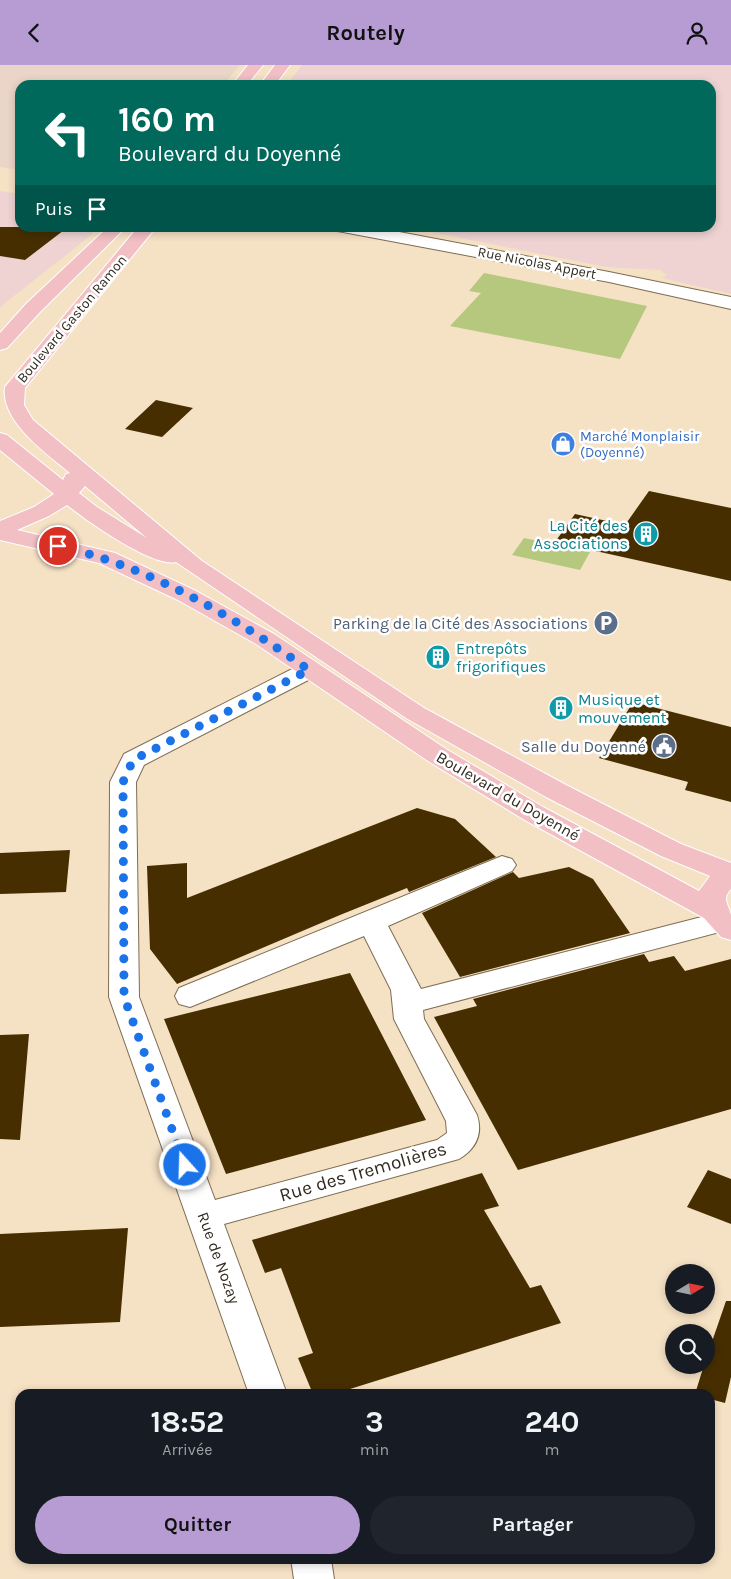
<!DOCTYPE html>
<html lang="fr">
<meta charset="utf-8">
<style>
:root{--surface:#171b24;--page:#20242c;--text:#f1f3f6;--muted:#9ea1a6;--accent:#b69cd3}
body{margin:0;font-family:Karla,sans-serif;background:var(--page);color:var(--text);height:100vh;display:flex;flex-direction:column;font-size:19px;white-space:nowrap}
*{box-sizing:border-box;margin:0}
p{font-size:16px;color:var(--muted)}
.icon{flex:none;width:28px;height:28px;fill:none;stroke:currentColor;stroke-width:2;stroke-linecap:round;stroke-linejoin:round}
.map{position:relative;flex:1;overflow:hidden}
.details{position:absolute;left:15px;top:1324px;width:700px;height:175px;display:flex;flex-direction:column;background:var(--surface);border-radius:15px;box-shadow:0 2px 8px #0003}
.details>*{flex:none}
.banner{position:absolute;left:15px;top:15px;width:701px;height:152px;border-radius:15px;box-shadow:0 2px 8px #0003;background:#00695c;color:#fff;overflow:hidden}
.needle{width:32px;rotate:80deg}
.tools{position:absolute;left:665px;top:1199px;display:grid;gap:10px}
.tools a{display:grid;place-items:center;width:50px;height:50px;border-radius:50%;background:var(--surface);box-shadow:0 2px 8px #0003;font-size:25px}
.pin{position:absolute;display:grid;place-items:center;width:42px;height:42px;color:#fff;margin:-21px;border:2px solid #fff;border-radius:50%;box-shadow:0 1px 5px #0007}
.me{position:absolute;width:55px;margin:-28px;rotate:340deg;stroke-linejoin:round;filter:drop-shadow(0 0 4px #0008)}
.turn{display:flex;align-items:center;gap:18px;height:105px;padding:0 20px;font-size:22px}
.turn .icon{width:65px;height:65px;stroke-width:2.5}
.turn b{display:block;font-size:35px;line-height:42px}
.then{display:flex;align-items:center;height:48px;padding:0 20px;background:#0003;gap:10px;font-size:19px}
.eta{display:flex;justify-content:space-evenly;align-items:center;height:85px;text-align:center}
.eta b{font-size:30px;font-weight:700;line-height:35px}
.primary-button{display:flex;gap:10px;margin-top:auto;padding:10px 20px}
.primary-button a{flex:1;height:58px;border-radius:30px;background:var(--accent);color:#111;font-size:20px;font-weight:700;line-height:58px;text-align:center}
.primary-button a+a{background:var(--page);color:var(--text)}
header{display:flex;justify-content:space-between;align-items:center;height:65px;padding:0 20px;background:var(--accent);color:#111;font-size:22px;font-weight:700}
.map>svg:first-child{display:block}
.commercial{fill:#eed3d2}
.industrial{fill:#ebd5c8}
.green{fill:#b6c87d}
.building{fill:#462e01}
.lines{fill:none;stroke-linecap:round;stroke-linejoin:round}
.minor-casing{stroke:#7e6d53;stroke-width:2}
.major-casing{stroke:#fff;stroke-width:2}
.minor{fill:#fff;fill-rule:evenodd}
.major{fill:#f1bfc4;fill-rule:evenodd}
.route{stroke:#1a73e8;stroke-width:9;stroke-dasharray:0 16.2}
.labels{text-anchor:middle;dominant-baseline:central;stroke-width:5;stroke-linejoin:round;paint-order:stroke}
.far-street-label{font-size:14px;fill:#322b20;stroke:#fff}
.far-shop-label{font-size:14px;fill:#366cbe;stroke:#fff;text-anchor:start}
.culture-label{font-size:16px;fill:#0d838f;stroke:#fff;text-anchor:start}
.service-label{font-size:16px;fill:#4e5e75;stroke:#fff;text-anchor:end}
.street-label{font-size:16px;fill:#322b20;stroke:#fff}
.near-street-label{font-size:19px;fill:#322b20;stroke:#fff}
</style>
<header><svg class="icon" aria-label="back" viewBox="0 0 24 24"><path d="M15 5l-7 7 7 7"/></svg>Routely<svg class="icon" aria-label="person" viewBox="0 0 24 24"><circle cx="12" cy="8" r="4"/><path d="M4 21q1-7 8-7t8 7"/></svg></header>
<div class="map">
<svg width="731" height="1514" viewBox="0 0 731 1514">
<rect width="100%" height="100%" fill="#f5e1c4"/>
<!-- commercial -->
<path class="commercial" d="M302,0H731V229L662,213L667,210L660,205L606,202L411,163L711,162V20H287Z
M0,126L20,129V162L97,163L90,171L0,242Z"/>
<!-- industrial -->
<path class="industrial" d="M0,0H240L223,20H20V105L0,102Z"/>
<!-- green -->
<path class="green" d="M484,208L647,241L620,294L450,261L481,228L469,226Z
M524,473L590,487L580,505L512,490Z"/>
<!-- building -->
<path class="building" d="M0,162H68L25,195L0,191Z
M156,335L193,343L162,372L125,364Z
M649,426L731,443V516L555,477L575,449L625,460Z
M633,637L731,662V737L685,725L688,717L599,693Z
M417,743L455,754L496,792L409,827L407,823L340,850L177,919L150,884L147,801L187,798V833Z
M70,785L66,827L0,829V788Z
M569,802L593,814L630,868L460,912L422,848L513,807L519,813Z
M644,889L649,897L674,891L685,906L731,894V1044L518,1105L434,952L477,941L473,934Z
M350,908L426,1055L226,1109L164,954Z
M29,969L20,1075L0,1074V970Z
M708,1105L731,1114V1159L687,1142Z
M482,1108L499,1141L484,1145L530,1223L541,1220L561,1258L334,1329H313L298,1293L313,1288L281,1203L265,1208L252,1175Z
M128,1163L120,1257L0,1262V1169Z
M726,1236H731V1312L725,1338L710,1334V1329H695L704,1300H706V1294Z"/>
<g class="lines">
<defs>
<path id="minor" d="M335,162H373L609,207L731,232V244L609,217L343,167L337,166Z
M309,598L318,600L321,605L318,610L144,700L136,717L139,932L215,1135L437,1075L447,1068L446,1056L394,954L391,925L364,871L190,942L179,939L175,931L179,923L502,791L512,794L516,800L512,806L388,861L421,924L721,847L731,850V864L423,945L424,954L477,1050C483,1069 476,1084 459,1094L224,1159L287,1329H249L109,932L110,717L124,689L300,600Z
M291,1494H331L334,1514H294Z"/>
<path id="major" d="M248,0H263L247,20H232Z
M275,0H290L275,20H260Z
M108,162H126L40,247L7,283L0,285V268L26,239Z
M138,162H156L25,323L24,340L33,355L202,496L424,643L566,720L681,779L731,798V824C721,834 729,840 731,850C731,857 731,867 731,875L721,872L704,853L523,754L428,696L256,579L178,535L99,498L0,475V456L34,442L54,429L0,385V368L7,370L63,415L66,409L70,408C47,389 0,356 5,322ZM85,421L147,473L97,442L79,428ZM67,440C86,455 153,503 176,497L406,653L546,732L661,791L710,811L699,826L543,742L446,684L274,569L194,525L115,488L17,465L49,451Z"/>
</defs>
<!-- minor casing -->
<use href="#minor" class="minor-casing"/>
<!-- major casing -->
<use href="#major" class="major-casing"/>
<!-- minor -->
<use href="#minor" class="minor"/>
<!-- major -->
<use href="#major" class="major"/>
</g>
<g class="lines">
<!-- route -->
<path class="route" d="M58,481C149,501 234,552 309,605L133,695L123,717L124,932L185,1100"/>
</g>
<!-- icons -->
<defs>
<symbol id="shop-disc" viewBox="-11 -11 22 22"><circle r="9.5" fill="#3f7fe0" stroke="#fff"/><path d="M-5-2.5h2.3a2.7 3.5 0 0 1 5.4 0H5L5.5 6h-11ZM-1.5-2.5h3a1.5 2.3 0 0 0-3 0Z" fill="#fff"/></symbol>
<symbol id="building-disc" viewBox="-11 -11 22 22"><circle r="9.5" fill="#0f9aa8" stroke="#fff"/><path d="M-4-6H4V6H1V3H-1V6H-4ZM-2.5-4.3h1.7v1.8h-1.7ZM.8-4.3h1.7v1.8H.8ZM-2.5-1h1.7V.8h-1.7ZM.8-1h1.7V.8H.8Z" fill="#fff"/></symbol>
<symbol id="parking-disc" viewBox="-11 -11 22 22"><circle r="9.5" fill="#5c6f8a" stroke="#fff"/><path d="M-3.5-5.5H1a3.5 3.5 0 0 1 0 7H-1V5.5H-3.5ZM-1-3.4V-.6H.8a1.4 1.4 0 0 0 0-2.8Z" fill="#fff"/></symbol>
<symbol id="civic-disc" viewBox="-11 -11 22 22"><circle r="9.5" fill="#5c6f8a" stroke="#fff"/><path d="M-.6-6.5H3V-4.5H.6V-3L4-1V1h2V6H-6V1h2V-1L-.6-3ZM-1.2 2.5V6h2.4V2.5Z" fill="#fff"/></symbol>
</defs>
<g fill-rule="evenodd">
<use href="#shop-disc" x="549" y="365" width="28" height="28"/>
<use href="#building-disc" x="632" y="455" width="28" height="28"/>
<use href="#parking-disc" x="592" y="544" width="28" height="28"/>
<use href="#building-disc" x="424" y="578" width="28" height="28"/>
<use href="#building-disc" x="547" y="629" width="28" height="28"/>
<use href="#civic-disc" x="650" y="667" width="28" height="28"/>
</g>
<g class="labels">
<!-- far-street labels -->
<g class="far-street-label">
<text transform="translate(537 198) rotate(11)">Rue Nicolas Appert</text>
<text transform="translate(72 254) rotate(-50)">Boulevard Gaston Ramon</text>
</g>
<!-- far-shop labels -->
<g class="far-shop-label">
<text x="580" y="371">Marché Monplaisir<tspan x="580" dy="16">(Doyenné)</tspan></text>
</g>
<!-- culture labels -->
<g class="culture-label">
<text x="628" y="460" text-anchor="end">La Cité des<tspan x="628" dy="18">Associations</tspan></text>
<text x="456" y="583">Entrepôts<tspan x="456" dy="18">frigorifiques</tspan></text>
<text x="578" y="634">Musique et<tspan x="578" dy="18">mouvement</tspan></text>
</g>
<!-- service labels -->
<g class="service-label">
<text x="588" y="558">Parking de la Cité des Associations</text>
<text x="646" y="681">Salle du Doyenné</text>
</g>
<!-- street labels -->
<g class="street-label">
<text transform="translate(508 731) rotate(30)">Boulevard du Doyenné</text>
<text transform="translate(219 1193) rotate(70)">Rue de Nozay</text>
</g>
<!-- near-street labels -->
<g class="near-street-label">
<text transform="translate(363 1107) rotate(-16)">Rue des Tremolières</text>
</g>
</g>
</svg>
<div class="tools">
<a><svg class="needle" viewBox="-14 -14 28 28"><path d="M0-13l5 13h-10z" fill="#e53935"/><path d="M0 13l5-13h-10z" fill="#9ea1a6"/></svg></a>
<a><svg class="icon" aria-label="search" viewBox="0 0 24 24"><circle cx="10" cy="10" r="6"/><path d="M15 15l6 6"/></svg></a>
</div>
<div class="pin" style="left:58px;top:481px;background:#d93025"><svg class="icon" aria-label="arrive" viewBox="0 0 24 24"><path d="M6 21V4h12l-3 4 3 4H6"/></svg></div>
<svg class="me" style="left:185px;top:1100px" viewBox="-20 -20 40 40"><circle r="17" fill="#1a73e8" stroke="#fff" stroke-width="3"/><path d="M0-11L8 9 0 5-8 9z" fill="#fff"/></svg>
<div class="banner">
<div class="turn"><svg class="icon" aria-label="left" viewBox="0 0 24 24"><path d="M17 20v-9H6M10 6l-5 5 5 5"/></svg><div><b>160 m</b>Boulevard du Doyenné</div></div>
<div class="then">Puis<svg class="icon" aria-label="arrive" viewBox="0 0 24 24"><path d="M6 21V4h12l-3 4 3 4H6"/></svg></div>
</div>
<section class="details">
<div class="eta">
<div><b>18:52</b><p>Arrivée</p></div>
<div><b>3</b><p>min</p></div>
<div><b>240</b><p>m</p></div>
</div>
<div class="primary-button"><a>Quitter</a><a>Partager</a></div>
</section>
</div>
